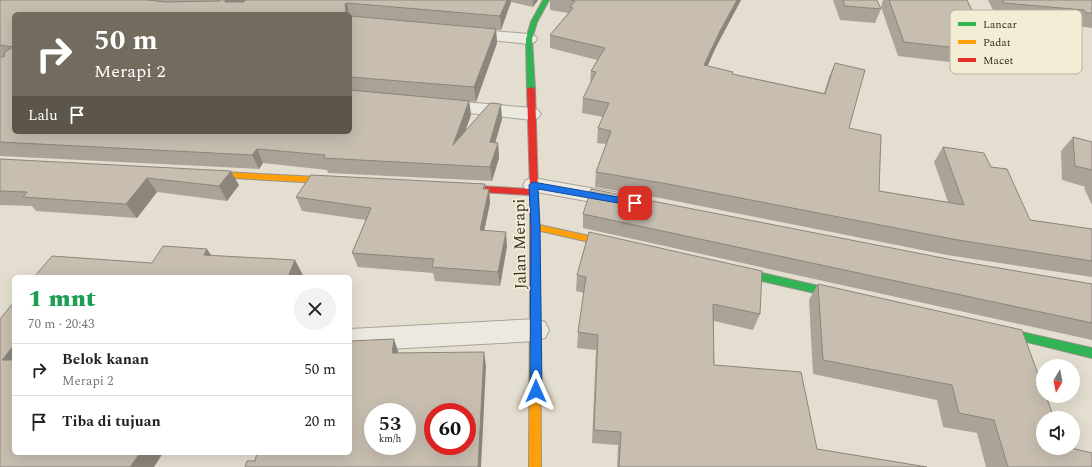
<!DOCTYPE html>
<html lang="id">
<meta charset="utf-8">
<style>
:root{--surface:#fff;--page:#f2f2f2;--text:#222;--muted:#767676;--line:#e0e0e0}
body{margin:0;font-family:Spectral,serif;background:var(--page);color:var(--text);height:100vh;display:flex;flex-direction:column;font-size:15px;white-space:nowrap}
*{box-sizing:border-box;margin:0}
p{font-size:13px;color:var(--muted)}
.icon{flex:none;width:22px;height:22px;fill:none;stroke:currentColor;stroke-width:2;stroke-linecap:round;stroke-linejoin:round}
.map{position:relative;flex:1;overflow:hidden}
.details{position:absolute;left:12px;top:275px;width:340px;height:180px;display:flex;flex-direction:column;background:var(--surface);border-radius:6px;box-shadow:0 4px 16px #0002}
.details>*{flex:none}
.guide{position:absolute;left:12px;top:12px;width:340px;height:122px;border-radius:6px;box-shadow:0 4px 16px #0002;background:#736b5d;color:#fff;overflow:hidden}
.needle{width:26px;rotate:190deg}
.controls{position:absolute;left:1036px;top:359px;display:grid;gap:8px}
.controls a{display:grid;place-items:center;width:44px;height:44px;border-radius:50%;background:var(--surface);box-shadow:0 4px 16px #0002;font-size:20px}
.speed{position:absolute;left:364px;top:403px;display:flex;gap:8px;font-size:20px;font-weight:700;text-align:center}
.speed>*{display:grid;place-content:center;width:52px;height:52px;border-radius:50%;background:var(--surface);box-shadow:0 4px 16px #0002;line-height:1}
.speed small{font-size:10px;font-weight:400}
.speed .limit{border:6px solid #d22;background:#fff;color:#111}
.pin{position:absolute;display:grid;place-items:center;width:34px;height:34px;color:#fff;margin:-17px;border-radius:8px;box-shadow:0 2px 6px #0006}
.me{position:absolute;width:44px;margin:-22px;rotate:0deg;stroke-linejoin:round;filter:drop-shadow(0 0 3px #0008)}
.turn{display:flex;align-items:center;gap:14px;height:84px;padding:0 16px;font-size:18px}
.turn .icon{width:52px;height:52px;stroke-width:2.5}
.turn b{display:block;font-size:28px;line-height:34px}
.then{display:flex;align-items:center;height:38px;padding:0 16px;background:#0003;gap:8px;font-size:15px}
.round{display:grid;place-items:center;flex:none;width:42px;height:42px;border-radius:21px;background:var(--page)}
.overview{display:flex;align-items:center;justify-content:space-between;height:68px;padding:0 16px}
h1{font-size:24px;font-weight:800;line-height:30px;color:#1e9e55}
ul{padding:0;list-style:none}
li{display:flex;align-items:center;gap:12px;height:52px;padding:0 16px;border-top:1px solid var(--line)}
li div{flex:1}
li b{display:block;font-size:15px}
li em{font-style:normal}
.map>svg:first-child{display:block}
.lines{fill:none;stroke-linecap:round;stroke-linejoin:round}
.street-casing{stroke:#a9a398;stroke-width:2}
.fast-casing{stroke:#989388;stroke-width:2}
.slow-casing{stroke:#989388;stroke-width:2}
.jam-casing{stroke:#989388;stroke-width:2}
.street{fill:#ece9e0;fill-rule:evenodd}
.fast{fill:#30b455;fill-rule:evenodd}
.slow{fill:#ff9f0a;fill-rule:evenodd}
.jam{fill:#e5322d;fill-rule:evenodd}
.wall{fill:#aba397;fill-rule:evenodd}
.shaded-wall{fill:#8b857b}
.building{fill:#c7beb0;stroke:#8b857b;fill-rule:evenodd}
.route{fill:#1a73e8;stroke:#114b97}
.labels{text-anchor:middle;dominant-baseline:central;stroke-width:3.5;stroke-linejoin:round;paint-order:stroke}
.street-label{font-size:16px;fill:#372d20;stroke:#f3edd6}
.key{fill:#f3edd6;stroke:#bbb39f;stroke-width:1}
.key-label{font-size:11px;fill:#372d20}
</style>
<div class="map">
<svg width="1092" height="467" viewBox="0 0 1092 467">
<rect width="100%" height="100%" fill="#e3decf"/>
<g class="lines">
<defs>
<path id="street" d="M466,29L529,34L535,36L537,39L535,42L529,44L461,37L458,34L461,31Z
M440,100L532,108L538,110L541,114L538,118L532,120L434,109L431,105L434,101Z
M533,178L619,193L626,195L629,200L626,205L619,207L526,190L523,185L526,180Z
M536,319L545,322L549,330L545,338L536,341L350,351V329Z"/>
<path id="fast" d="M543,0H549L537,22L532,39L535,89L531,91L527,89L526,39L531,22Z
M732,266L845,292L848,293L850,296L848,299L845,300L732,274L729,273L727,270L729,267Z
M995,326L1092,348V358L995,334L991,333L990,330L991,327Z"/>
<path id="slow" d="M203,171L338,178L342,181L338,184L200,176L199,174Z
M535,224L616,242L619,243L621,245L619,247L616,248L532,229L531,227Z
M535,288L538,289L540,292L541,467H529L530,292L532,289Z"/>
<path id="jam" d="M531,87L535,89L539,227L540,292L538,295L535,296L532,295L530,292V195L459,191L455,188L459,185L530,189L527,89Z"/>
</defs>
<!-- street casing -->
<use href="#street" class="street-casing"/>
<!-- fast casing -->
<use href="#fast" class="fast-casing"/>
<!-- slow casing -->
<use href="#slow" class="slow-casing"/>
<!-- jam casing -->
<use href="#jam" class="jam-casing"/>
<!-- street -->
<use href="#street" class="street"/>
<!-- fast -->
<use href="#fast" class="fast"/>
<!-- slow -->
<use href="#slow" class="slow"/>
<!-- jam -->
<use href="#jam" class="jam"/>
</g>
<!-- wall -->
<path class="wall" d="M0,0H538L533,7L511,2L501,30H496L497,43L476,102L457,100L469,101L471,115L465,131L502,119L495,143H498L499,158L492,181L328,173L327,170L263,163L259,169L0,156ZM14,14H350V132Z
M550,0H741L717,45L707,66L733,74L824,93L829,77L835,63L849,128L879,191L948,202L934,162L943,147L991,167L1030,220L1092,229V277L947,255L665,199L595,187L596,172L606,144L597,143L598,128L603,117L582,113L583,98L590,85L591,71L597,60L550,48V35L568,13L550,10Z
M833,0H877L881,9L875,23L840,20Z
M883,0H967L992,52L984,66L898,56L881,7Z
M988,0H1092V28L1077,26L1074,23L996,16Z
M1073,137L1092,142V205L1084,188L1086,187L1062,180L1061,151Z
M0,159L239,185L227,201L157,192L137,218L36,211L32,206L0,205Z
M485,184V189H489L490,203L484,231L507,246L500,286L435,281L433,273L358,267L352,253L366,220L302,211L296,197Z
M583,214L958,261L1092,284V340L583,228Z
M577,275L760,314L753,330L714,321V365L817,449L927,467H617L618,445L592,443L596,350L577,348L578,332L584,293L576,291Z
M818,284L1043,448L1092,467H986L977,433L943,427L937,400L813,374L809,300Z"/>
<!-- shaded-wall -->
<path class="shaded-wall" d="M225,0H245L231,13L225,2Z
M507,0H511V2L501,30L500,16Z
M533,0H538L533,7Z
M737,0H741L717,45L701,80L704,65L720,31Z
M347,3L349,14H346L345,4Z
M496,29L497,43L476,102L474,87Z
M469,101L471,115L455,160L453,145Z
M501,104L502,119L491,157L490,142Z
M498,143L499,158L492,181L490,167Z
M257,149L263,163L259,169L252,155Z
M231,171L239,185L227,201L219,186Z
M147,178L157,192L137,218L126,204Z
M489,189L490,203L481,245L480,230Z
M506,232L507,246L500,286L498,272Z
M207,249L217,264L204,255Z
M295,260L303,275L302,277H288Z
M394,339L399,354L392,353Z
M14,345V369L2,360Z
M484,352L486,366L481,467H478Z
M140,453H163L154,467H130Z"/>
<!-- building -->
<path class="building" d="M0,0H146L166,2L220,1L219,0H225V2H244L245,0H507L500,16L347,3L345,4L346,14H14V132H350V90L469,101L453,145L490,103L501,104L490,142L498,143L490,167L323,158L325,155L257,149L252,155L0,142V57H4L5,52L13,47L0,45Z
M571,0H737L720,31L704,65L733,72L732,74L825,94L835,63L865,70L849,128L881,135L879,191L964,205L943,147L984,153L991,167L1007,169L1030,220L1092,229V261L958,240L668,184L596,172L611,131L598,128L609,103L583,98L596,72L591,71L605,48L550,35L573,8L570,7L575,1Z
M843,0H877L881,9L845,6Z
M889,0H967L992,52L904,42Z
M1002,0H1092V13H1087L1084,10L1004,3Z
M350,16L496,29L474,87L350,77Z
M1073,137L1092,142V170L1075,166Z
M0,159L231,171L219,186L147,178L126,204L23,197L27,192L0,191Z
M311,175L485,184L483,189H489L480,230L506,232L498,272L432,267L434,259L352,253L371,208L296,197Z
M591,189L958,261L1092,284V323L583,214Z
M589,232L762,271L760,314L713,304L714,365L801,372L817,449L927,467H619L621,432L594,430L598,335L578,332L586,277L577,275Z
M163,246L207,249L204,255L295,260L288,277H34L52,256L152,263Z
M818,284L1022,330L1043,388V396H1046L1054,418H1043V448H1071L1092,453V467H1008L994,420L959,413L952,385L823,360Z
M14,302V345L2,360H14V453H140L130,467H0V319Z
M394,339L392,353L484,352L478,467H245L247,461H255L257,453H350V341ZM373,412H407V446H373ZM433,412H467V446H433Z"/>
<!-- route -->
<path class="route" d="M533,182L635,200L640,203L635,206L538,189L540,227L542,391L540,395L536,396L532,395L530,391L531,227L529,185Z"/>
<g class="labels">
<!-- street labels -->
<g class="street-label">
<text transform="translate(520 244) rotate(-91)">Jalan Merapi</text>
</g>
</g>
<!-- legend -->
<rect x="950" y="10" width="132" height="64" rx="6" class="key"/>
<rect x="958" y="22" width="18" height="4" fill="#30b455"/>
<rect x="958" y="40" width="18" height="4" fill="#ff9f0a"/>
<rect x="958" y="58" width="18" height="4" fill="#e5322d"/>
<g class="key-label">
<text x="983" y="28">Lancar</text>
<text x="983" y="46">Padat</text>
<text x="983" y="64">Macet</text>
</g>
</svg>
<div class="controls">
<a><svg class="needle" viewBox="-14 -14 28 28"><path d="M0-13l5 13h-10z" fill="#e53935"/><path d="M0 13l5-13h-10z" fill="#767676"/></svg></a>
<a><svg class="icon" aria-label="sound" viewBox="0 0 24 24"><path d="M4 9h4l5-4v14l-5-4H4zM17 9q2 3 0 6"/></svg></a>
</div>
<div class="speed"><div>53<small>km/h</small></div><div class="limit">60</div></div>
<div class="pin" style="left:635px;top:203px;background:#d93025"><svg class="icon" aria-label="arrive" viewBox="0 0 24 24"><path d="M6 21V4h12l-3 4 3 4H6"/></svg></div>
<svg class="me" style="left:536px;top:391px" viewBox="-20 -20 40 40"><path d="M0-17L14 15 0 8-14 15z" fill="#1a73e8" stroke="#fff" stroke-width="4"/></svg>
<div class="guide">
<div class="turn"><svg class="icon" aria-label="right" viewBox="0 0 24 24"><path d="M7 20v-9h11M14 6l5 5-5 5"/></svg><div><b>50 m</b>Merapi 2</div></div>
<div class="then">Lalu<svg class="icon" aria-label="arrive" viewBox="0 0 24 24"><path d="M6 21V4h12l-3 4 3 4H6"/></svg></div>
</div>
<section class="details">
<div class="overview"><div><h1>1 mnt</h1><p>70 m · 20:43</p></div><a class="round"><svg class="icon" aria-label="close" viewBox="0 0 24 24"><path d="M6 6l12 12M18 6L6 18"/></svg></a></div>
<ul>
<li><svg class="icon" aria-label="right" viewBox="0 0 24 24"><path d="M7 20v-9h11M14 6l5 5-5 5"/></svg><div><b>Belok kanan</b><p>Merapi 2</p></div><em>50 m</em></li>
<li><svg class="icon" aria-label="arrive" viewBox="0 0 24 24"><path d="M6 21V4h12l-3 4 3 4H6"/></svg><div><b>Tiba di tujuan</b></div><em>20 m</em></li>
</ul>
</section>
</div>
